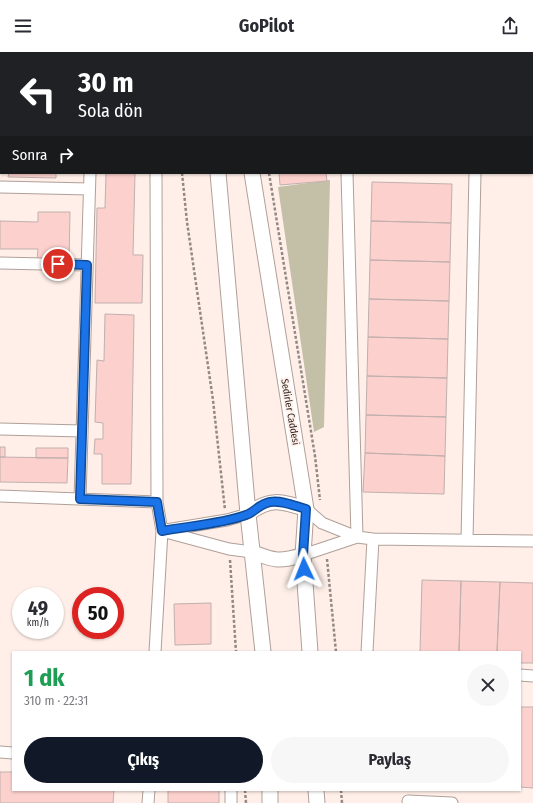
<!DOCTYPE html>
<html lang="tr">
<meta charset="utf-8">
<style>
:root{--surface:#fff;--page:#f7f7f7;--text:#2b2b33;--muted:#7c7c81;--accent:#111827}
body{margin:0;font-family:"Fira Sans Condensed",sans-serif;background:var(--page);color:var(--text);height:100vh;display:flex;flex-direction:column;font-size:15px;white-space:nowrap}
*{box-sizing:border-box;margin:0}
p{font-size:13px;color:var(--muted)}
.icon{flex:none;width:22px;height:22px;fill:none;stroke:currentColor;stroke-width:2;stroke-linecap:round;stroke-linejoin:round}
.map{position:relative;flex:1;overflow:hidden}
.side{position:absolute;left:12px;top:599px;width:509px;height:140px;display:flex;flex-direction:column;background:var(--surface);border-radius:0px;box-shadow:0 1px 3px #0004}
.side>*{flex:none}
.guide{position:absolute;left:0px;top:0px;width:533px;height:122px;box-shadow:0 1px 3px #0004;background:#202124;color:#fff;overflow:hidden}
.speed{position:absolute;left:12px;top:535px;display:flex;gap:8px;font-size:20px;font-weight:700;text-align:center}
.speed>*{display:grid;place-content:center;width:52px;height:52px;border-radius:50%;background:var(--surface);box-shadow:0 1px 3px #0004;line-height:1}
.speed small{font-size:10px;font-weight:400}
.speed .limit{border:6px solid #d22;background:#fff;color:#111}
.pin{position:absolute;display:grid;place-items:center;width:34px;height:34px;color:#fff;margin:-17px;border:2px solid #fff;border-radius:50%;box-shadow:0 1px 4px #0007}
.me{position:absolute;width:44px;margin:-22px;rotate:358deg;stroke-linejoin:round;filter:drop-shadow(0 0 3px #0008)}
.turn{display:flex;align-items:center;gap:14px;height:84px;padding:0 12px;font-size:18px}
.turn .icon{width:52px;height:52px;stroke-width:2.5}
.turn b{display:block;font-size:28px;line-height:34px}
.then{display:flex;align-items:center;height:38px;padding:0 12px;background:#0003;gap:8px;font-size:15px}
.round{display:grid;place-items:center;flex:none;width:42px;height:42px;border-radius:21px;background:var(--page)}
.summary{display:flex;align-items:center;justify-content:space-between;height:68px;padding:0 12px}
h1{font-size:24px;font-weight:700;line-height:30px;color:#1e9e55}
.cta{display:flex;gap:8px;margin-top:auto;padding:8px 12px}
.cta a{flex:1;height:46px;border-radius:24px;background:var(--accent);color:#fff;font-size:16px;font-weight:700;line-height:46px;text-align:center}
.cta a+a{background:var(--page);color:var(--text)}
header{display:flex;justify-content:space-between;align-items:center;height:52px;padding:0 12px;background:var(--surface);font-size:18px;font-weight:700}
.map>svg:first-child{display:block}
.green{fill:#c4c0a8}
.building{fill:#fbd0cd;stroke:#c1b0ae}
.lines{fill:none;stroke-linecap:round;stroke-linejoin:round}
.minor-casing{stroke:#afa099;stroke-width:13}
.tertiary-casing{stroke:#afa099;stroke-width:16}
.secondary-casing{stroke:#afa099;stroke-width:17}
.trunk-casing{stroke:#afa099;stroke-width:20}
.path{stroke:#938984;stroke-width:2.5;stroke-dasharray:3 2;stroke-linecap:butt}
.minor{stroke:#fff;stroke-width:11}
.tertiary{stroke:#fff;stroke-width:14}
.secondary{stroke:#fff;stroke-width:15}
.trunk{stroke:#fff;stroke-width:18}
.route-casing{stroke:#114b97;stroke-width:10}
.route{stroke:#1a73e8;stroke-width:7}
.labels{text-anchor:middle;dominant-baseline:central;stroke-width:3.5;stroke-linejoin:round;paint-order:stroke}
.street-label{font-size:10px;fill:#2a2422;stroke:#ffefe8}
</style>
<header><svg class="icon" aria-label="menu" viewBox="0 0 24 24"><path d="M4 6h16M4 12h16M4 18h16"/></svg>GoPilot<svg class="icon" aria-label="share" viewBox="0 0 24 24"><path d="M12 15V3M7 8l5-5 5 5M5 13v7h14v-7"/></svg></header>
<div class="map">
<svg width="533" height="751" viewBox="0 0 533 751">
<rect width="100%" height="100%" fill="#ffefe8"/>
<!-- green -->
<path class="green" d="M330,128L324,375L314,380L278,135Z"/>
<!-- building -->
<path class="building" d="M0,3H1V33H0Z
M532,11H533V89H532Z
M0,86H1V116H0Z
M9,121H56V126L8,125Z
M106,121H135L133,203H143L142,251H95L97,156H105Z
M279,121H326L327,129L280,133Z
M372,130L452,132L451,171L371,169Z
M38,160H70L69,209L37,208L38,197H0V169L38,170Z
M371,169L451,171L450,210L370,208Z
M370,208L450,210L449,249L369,247Z
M369,247L449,249L448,287L368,285Z
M105,262L134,263L131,432H102V402H94L95,387H103V371L95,370L97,308L104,309Z
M368,285L448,287L447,326L367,324Z
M367,324L447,326L446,365L366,363Z
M366,363L446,365L445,404L365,401Z
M0,395H5V405H0Z
M36,396H68V406H36Z
M365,401L445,404L444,442L363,440Z
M0,405L68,406L67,431L0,430Z
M422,528L461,529L459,600H420Z
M461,529L500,530L497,600H459Z
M500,530L533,531V611H520V600H497Z
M211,551V592L175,593L174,552Z
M520,655H533V736L520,735Z
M0,720H13V738H114L113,751H0Z
M168,738H219V751H168Z"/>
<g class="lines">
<defs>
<path id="minor" d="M151,0V1
M363,1V0
M0,55H1
M532,109H533
M347,121L357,485
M0,135L89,137
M0,211L87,213
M0,377L82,379
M0,444L157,450
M80,447L90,121
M306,457L322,471L357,485L373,487L533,489
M166,478L227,468L248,462
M162,479L229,497L252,500
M467,488L475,121
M303,503L357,485
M155,600L162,479L157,450L156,121
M367,600L373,487
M520,623L533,624
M0,700L13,701
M408,749L452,751
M148,751L149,738
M231,751V738"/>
<path id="tertiary" d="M248,462C270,445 281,449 306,457
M252,500C275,509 279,510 303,503"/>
<path id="secondary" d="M212,0V1
M218,121L248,462L263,600
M252,121L306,457L303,503L310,600
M270,738V751
M316,738L317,751"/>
<path id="trunk" d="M194,0L195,1
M245,1V0"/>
</defs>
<!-- minor casing -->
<use href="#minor" class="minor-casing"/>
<!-- tertiary casing -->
<use href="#tertiary" class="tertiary-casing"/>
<!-- secondary casing -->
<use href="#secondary" class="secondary-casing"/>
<!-- trunk casing -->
<use href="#trunk" class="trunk-casing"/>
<!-- path -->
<path class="path" d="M167,0V1
M266,1V0
M182,121L187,170L213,348L225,458
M269,121L315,404L320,448
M327,507L336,600
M230,508L236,600
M245,738L246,751
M341,738L342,751"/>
<!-- minor -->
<use href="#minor" class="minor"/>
<!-- tertiary -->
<use href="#tertiary" class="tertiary"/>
<!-- secondary -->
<use href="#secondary" class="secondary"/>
<!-- trunk -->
<use href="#trunk" class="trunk"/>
</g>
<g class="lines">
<defs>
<path id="route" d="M58,212L87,213L80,447L157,450L162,479C189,474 221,472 246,463C255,460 259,452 270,450C282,448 295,454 306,457L303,503L304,517"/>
</defs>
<!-- route casing -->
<use href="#route" class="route-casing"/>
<!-- route -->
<use href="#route" class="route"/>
</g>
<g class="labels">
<!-- street labels -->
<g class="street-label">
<text transform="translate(290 360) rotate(80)">Sedirler Caddesi</text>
</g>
</g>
</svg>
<div class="speed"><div>49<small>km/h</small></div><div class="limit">50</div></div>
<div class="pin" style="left:58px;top:212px;background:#d93025"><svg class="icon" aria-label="arrive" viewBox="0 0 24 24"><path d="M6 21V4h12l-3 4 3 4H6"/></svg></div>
<svg class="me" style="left:304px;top:517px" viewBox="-20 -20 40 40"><path d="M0-17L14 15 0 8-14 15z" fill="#1a73e8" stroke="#fff" stroke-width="4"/></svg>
<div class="guide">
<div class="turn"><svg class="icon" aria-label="left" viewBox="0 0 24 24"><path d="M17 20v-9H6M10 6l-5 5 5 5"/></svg><div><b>30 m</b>Sola dön</div></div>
<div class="then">Sonra<svg class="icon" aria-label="right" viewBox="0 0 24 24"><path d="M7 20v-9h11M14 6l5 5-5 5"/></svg></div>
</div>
<section class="side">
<div class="summary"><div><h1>1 dk</h1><p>310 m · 22:31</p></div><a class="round"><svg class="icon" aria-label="close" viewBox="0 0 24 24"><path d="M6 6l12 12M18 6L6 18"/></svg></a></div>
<div class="cta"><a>Çıkış</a><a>Paylaş</a></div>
</section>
</div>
